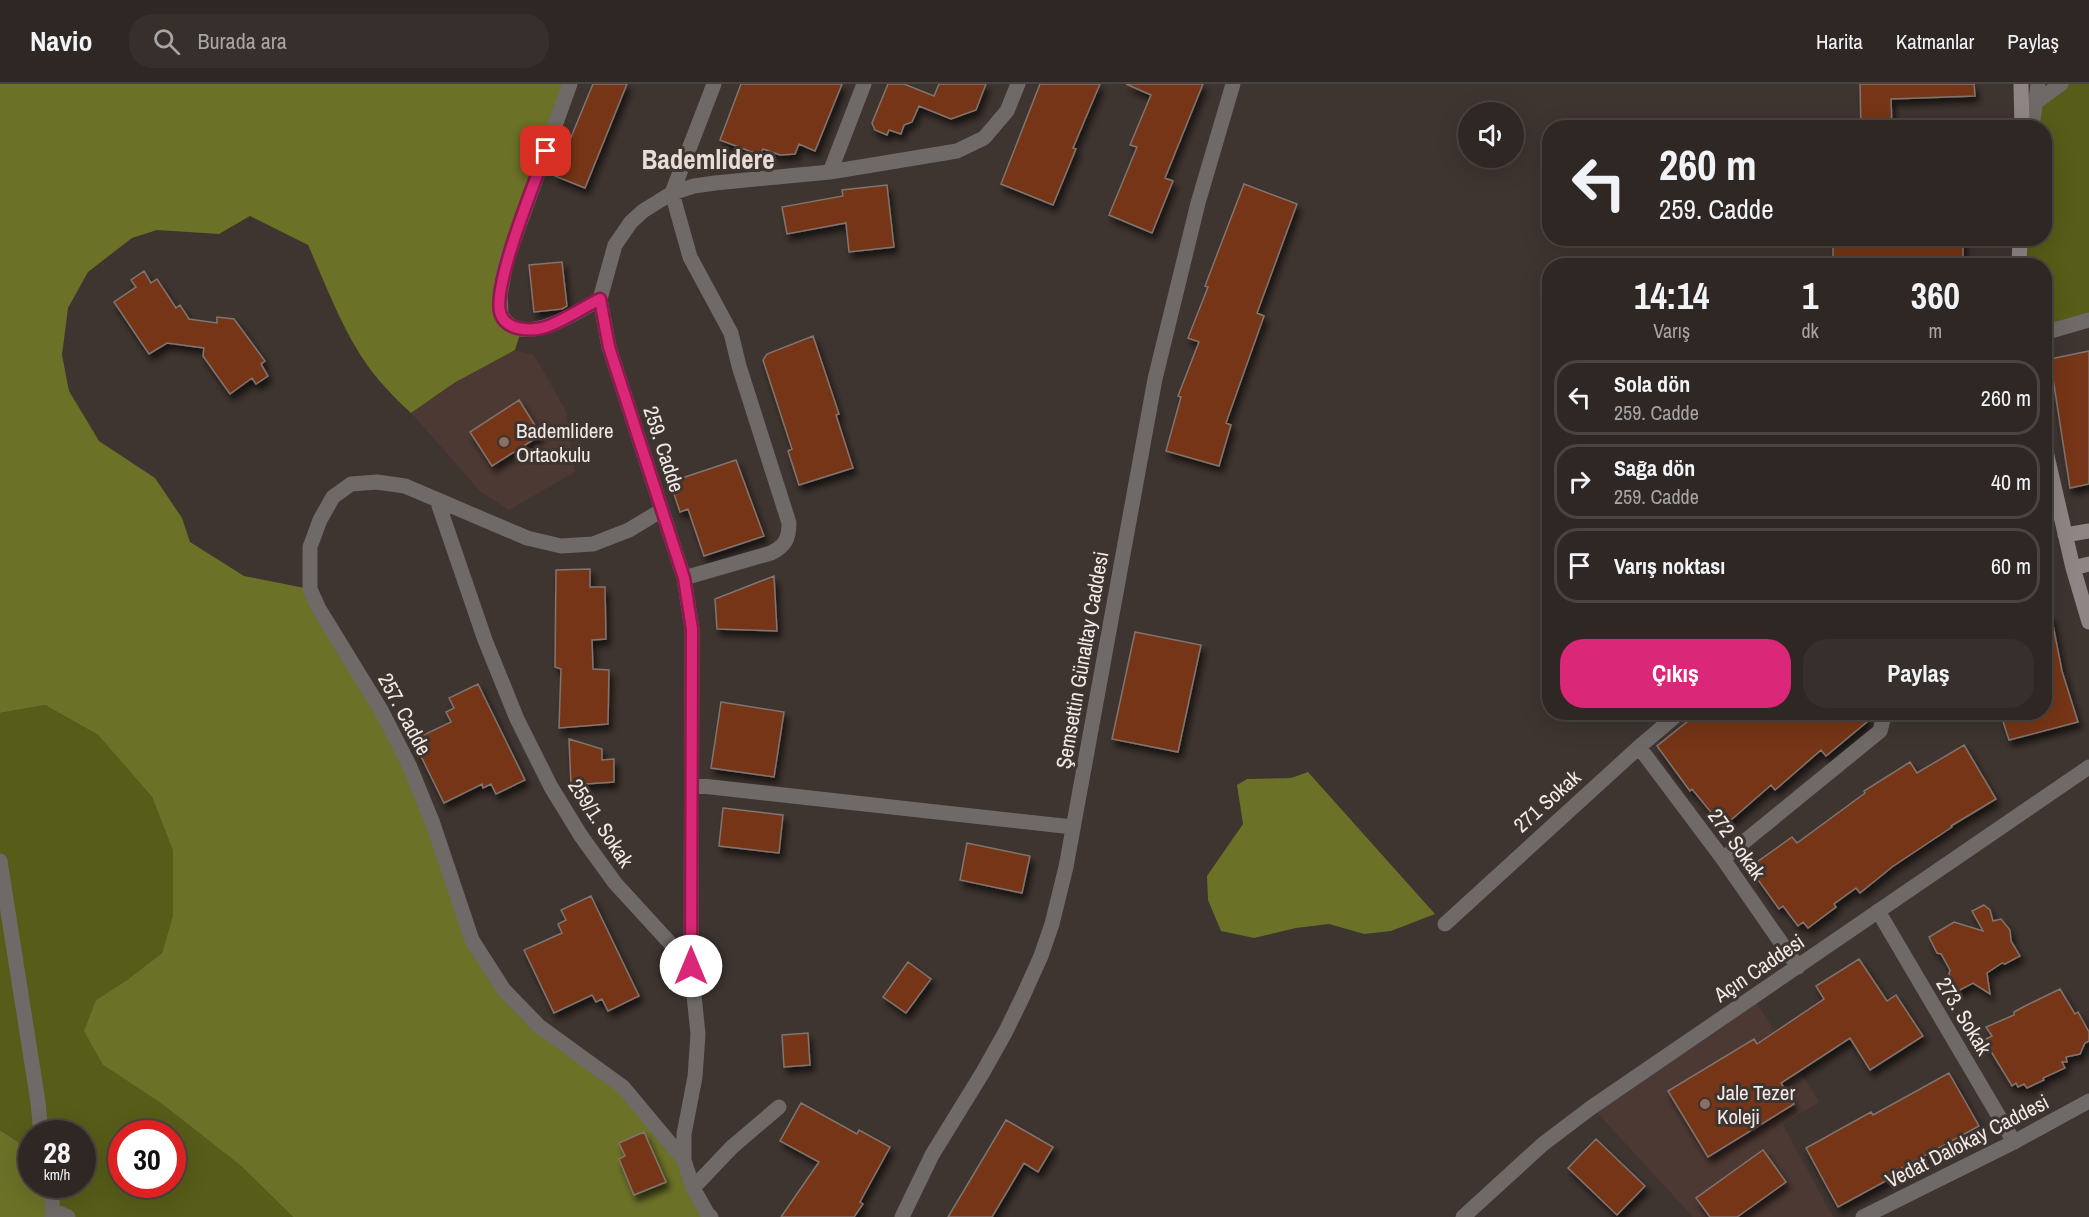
<!DOCTYPE html>
<html lang="tr">
<meta charset="utf-8">
<style>
:root{--surface:#2e2724;--page:#362f2c;--text:#f1f3f6;--muted:#a7a5a6;--line:#494441;--accent:#db2777}
body{margin:0;font-family:"Archivo Narrow",sans-serif;background:var(--page);color:var(--text);height:100vh;display:flex;flex-direction:column;font-size:22px;white-space:nowrap}
*{box-sizing:border-box;margin:0}
p{font-size:20px;color:var(--muted)}
.icon{flex:none;width:33px;height:33px;fill:none;stroke:currentColor;stroke-width:2;stroke-linecap:round;stroke-linejoin:round}
.map{position:relative;flex:1;overflow:hidden}
.panel{position:absolute;left:1542px;top:174px;width:510px;height:462px;display:flex;flex-direction:column;background:var(--surface);border-radius:24px;box-shadow:0 6px 24px #0002,0 0 0 2px var(--line)}
.panel>*{flex:none}
.banner{position:absolute;left:1542px;top:36px;width:510px;height:126px;border-radius:24px;box-shadow:0 6px 24px #0002,0 0 0 2px var(--line);background:#2e2724;color:var(--text);overflow:hidden}
.fabs{position:absolute;left:1458px;top:18px;display:grid;gap:12px}
.fabs a{display:grid;place-items:center;width:66px;height:66px;border-radius:50%;background:var(--surface);box-shadow:0 6px 24px #0002,0 0 0 2px var(--line);font-size:30px}
.speed{position:absolute;left:18px;top:1036px;display:flex;gap:12px;font-size:30px;font-weight:700;text-align:center}
.speed>*{display:grid;place-content:center;width:78px;height:78px;border-radius:50%;background:var(--surface);box-shadow:0 6px 24px #0002,0 0 0 2px var(--line);line-height:1}
.speed small{font-size:15px;font-weight:400}
.speed .limit{border:9px solid #d22;background:#fff;color:#111}
.pin{position:absolute;display:grid;place-items:center;width:51px;height:51px;color:#fff;margin:-26px;border-radius:12px;box-shadow:0 3px 9px #0006}
.me{position:absolute;width:66px;margin:-33px;rotate:0deg;stroke-linejoin:round;filter:drop-shadow(0 0 4px #0008)}
.turn{display:flex;align-items:center;gap:21px;height:126px;padding:0 18px;font-size:27px}
.turn .icon{width:78px;height:78px;stroke-width:2.5}
.turn b{display:block;font-size:42px;line-height:51px}
.eta{display:flex;justify-content:space-evenly;align-items:center;height:102px;text-align:center}
.eta b{font-size:36px;font-weight:700;line-height:42px}
.button{display:flex;gap:12px;margin-top:auto;padding:12px 18px}
.button a{flex:1;height:69px;border-radius:24px;background:var(--accent);color:#fff;font-size:24px;font-weight:700;line-height:69px;text-align:center}
.button a+a{background:var(--page);color:var(--text)}
ul{padding:0;list-style:none}
li{display:flex;align-items:center;gap:18px;height:75px;margin:0 12px 9px;padding:0 6px;border:3px solid var(--line);border-radius:24px}
li div{flex:1}
li b{display:block;font-size:22px}
li em{font-style:normal}
header{display:flex;align-items:center;gap:36px;box-sizing:border-box;height:84px;padding:0 30px;background:var(--surface);border-bottom:2px solid var(--line)}
header strong{font-size:28px}
nav{display:flex;gap:33px;margin-inline-start:auto;font-size:21px}
.search{width:420px;height:54px;background:var(--page);display:flex;align-items:center;gap:15px;box-sizing:border-box;padding:0 21px;border-radius:24px;color:var(--muted);font-size:22px}
.map>svg:first-child{display:block}
.education{fill:#4d3933}
.green{fill:#575c19;fill-rule:evenodd}
.forest{fill:#6b7126}
.building{fill:#743616;stroke:#80746f;stroke-width:1.5;filter:url(#shadow)}
.lines{fill:none;stroke-linecap:round;stroke-linejoin:round}
.minor{stroke:#6f6968;stroke-width:15}
.tertiary{stroke:#6f6968;stroke-width:15}
.secondary{stroke:#8e8584;stroke-width:15}
.route-casing{stroke:#8e194d;stroke-width:15}
.route{stroke:#db2777;stroke-width:10}
.education-dot{fill:#8d6e63;stroke:#3e3430;stroke-width:2}
.labels{text-anchor:middle;dominant-baseline:central;stroke-width:6;stroke-linejoin:round;paint-order:stroke}
.poi-label{font-size:21px;fill:#f1eae7;stroke:#3e3430;text-anchor:start}
.street-label{font-size:21px;fill:#f1eae7;stroke:#3e3430}
.district-label{font-size:27px;font-weight:bold;fill:#e9dcd6;stroke:#3e3430}
</style>
<header>
<strong>Navio</strong>
<div class="search"><svg class="icon" aria-label="search" viewBox="0 0 24 24"><circle cx="10" cy="10" r="6"/><path d="M15 15l6 6"/></svg>Burada ara</div>
<nav><a>Harita</a><a>Katmanlar</a><a>Paylaş</a></nav>
</header>
<div class="map">
<svg width="2089" height="1133" viewBox="0 0 2089 1133">
<defs>
<filter id="shadow"><feDropShadow dx="3.5" dy="6" stdDeviation="3" flood-color="#0009"/></filter>
</defs>
<rect width="100%" height="100%" fill="#3e3430"/>
<!-- education -->
<path class="education" d="M515,266L534,271L566,327L575,388L509,426L481,408L411,329L454,299Z
M1753,913L1819,1018L1783,1041L1833,1133H1693L1592,1023Z"/>
<!-- green -->
<path class="green" d="M2061,0H2089V236L2045,249L2044,182H2019L2020,155L2044,154V44L2032,43L2036,18Z
M45,621L98,651L152,713L173,767V831L162,869L127,896L96,916L103,981L162,1020L241,1082L293,1133H68L53,1126L50,1101H82V1050H32L31,1071L18,1058L0,1046V629ZM122,1050H172V1101H122Z"/>
<!-- forest -->
<path class="forest" d="M0,0H570L506,178L501,230L522,244L515,266L454,299L411,329C402,321 393,312 385,303C348,263 330,210 308,161L250,132L219,150L157,146L132,154L88,188L68,224L62,271L69,307L99,357L155,394L182,434L190,458L244,492L310,505L381,626L455,808L504,906L623,1003L684,1076L711,1133H293L241,1082L162,1020L103,981L84,947L96,916L127,896L162,869L173,831V767L152,713L98,651L45,621L0,629Z
M1308,688L1435,830L1391,847L1364,850L1329,840L1296,844L1254,854L1221,847L1208,816L1207,792L1243,740L1237,701L1247,695L1291,694Z
M0,1046L18,1058L31,1071L32,1101H50L52,1133H0Z"/>
<!-- building -->
<path class="building" d="M593,0H627L585,104L555,92Z
M741,0H842L815,67L799,60L795,70L780,71L763,65L760,71L720,56Z
M888,0H904L934,12L939,0H986L976,26L951,35L919,22L912,38L904,41L901,50L889,46L887,51L875,46L872,39Z
M1040,0H1100L1073,64L1076,65L1053,121L1001,100Z
M1126,0H1203L1165,94L1173,97L1152,149L1109,131L1137,63L1130,61L1151,11Z
M1860,0H1974L1975,12L1891,15L1892,44H1861Z
M1244,100L1297,120L1257,229L1264,232L1226,339L1231,341L1219,382L1166,367L1181,313L1178,312L1199,258L1188,254L1208,203L1205,202Z
M887,101L894,163L849,168L846,139L787,150L782,123L843,112L842,106Z
M1833,154H1963V182H1833Z
M562,178L567,222L562,225L534,228L529,181Z
M144,187L151,199L157,195L176,224L180,221L189,235L217,239V233L234,235L265,277L261,280L268,292L256,300L252,294L230,310L203,272L204,264L167,259L149,270L114,218L136,203L131,196Z
M813,252L839,330L836,331L853,384L799,401L788,367L792,365L763,276L767,270Z
M2089,267V400L2070,404L2050,275Z
M519,316L541,351L492,382L470,348Z
M736,376L764,452L704,472L688,425L680,428L670,398Z
M590,485V503H605L606,555L592,556L593,585L609,586L608,640L559,644L561,585L555,583L556,486Z
M774,492L777,547L717,545L715,515Z
M2051,531L2062,587L2078,638L2009,656L2000,628H2044V532Z
M1135,548L1201,561L1178,668L1112,655Z
M478,600L525,696L496,710L491,700L483,704L482,700L444,719L413,656L451,638L446,628L454,624L449,614Z
M721,618L784,628L774,693L711,684Z
M1714,628H1863L1868,637L1826,672L1821,666L1775,706L1771,701L1723,743L1692,705L1690,707L1657,662L1698,629L1704,637Z
M569,655L602,665V676L614,675V698L571,701Z
M1964,661L1996,715L1951,742L1952,743L1892,783L1860,809L1856,804L1834,820L1836,823L1808,844L1803,838L1798,842L1783,822L1779,825L1756,793L1760,790L1753,781L1792,753L1797,759L1865,709L1864,707L1910,678L1917,689Z
M723,724L783,731L779,769L719,762Z
M967,759L1030,772L1022,809L960,796Z
M591,812L639,912L608,927L602,915L596,918L592,911L554,929L524,866L562,849L558,840L566,836L561,826Z
M1984,821L1990,826L1993,837L2001,835L2010,846L2011,857L2020,872L2005,880L2002,879L1987,889L1990,910L1973,899L1958,907L1949,890L1950,886L1941,870L1937,869L1929,853L1954,838L1983,847L1972,827Z
M1859,875L1887,917L1896,911L1923,952L1870,986L1850,954L1781,999L1794,1020L1708,1073L1668,1007L1754,955L1757,960L1824,915L1816,902Z
M908,878L931,895L906,929L883,913Z
M2060,905L2075,930L2078,928L2089,948V957L2085,959L2080,970L2066,973L2067,978H2062L2065,984L2043,994L2044,996L2027,1004L2024,1000L2018,1003L2016,999L2012,1002L1984,956L1992,952L1986,943L2014,931V928L2025,922Z
M808,949L810,981L784,983L782,951Z
M1949,989L1979,1042L1902,1084L1904,1087L1838,1123L1806,1064L1871,1028L1873,1031Z
M801,1019L857,1050L859,1046L890,1063L860,1118L863,1120L854,1133H781L819,1078L780,1057Z
M1006,1036L1053,1063L1038,1088L1024,1079L992,1133H948Z
M644,1048L666,1098L634,1111L619,1075L625,1072L619,1059Z
M1596,1055L1645,1102L1617,1131L1568,1084Z
M1763,1066L1786,1098L1737,1133H1710L1696,1114Z"/>
<g class="lines">
<!-- minor -->
<path class="minor" d="M570,0L506,178L500,212L501,230C503,234 507,239 510,241C535,257 578,227 600,215L609,263L684,494L692,545L691,882
M2036,18L2061,0
M830,88L864,0
M672,109L690,173L731,249L739,282L789,439C789,455 785,462 771,469L684,494
M672,109L714,0
M600,215L615,161L631,138L643,127L672,109L694,102L715,99L830,88L957,67L984,54L1007,27L1018,0
M2044,249L2089,236
M437,416L485,556L517,635L551,703L581,752L615,799L691,882L698,950L695,993L684,1050V1076
M662,426L629,446L593,460L561,462L527,454L405,402L377,398L351,400L333,413L320,436L310,463V505L319,525L381,626L410,683L432,737L472,856L504,906L539,942L623,1003L684,1076L693,1104L707,1129L711,1133
M1639,663L1723,775L1798,883
M693,701L1073,743
M1723,775L1880,647L1885,628
M0,777L38,1018L41,1050
M1878,827L2014,1058
M1445,840L1639,663L1680,628
M50,1101L53,1126L52,1133
M693,1104L732,1063L779,1023
M53,1126L68,1133
M1463,1133L1543,1060L1592,1023L2089,683"/>
<!-- tertiary -->
<path class="tertiary" d="M2032,44L2038,0
M902,1133L932,1071L983,988L1006,947L1023,912L1041,872L1052,840L1066,783L1155,295L1198,119L1233,0
M1863,1133L2014,1058L2089,1017"/>
<!-- secondary -->
<path class="secondary" d="M2021,0L2022,44
M2019,182L2020,154
M2044,359L2073,484L2089,538
M2065,451L2089,447
M2073,484L2089,480"/>
</g>
<g class="lines">
<defs>
<path id="route" d="M546,67C536,96 490,206 501,231C507,246 528,247 542,244C557,241 584,223 600,215L609,263L684,494L692,545L691,882"/>
</defs>
<!-- route casing -->
<use href="#route" class="route-casing"/>
<!-- route -->
<use href="#route" class="route"/>
</g>
<!-- markers -->
<g class="education-dot">
<circle cx="504" cy="358" r="6"/>
<circle cx="1705" cy="1020" r="6"/>
</g>
<g class="labels">
<!-- poi labels -->
<g class="poi-label">
<text x="516" y="346">Bademlidere<tspan x="516" dy="24">Ortaokulu</tspan></text>
<text x="1717" y="1008">Jale Tezer<tspan x="1717" dy="24">Koleji</tspan></text>
</g>
<!-- street labels -->
<g class="street-label">
<text transform="translate(664 365) rotate(72)">259. Cadde</text>
<text transform="translate(1082 576) rotate(-80)">Şemsettin Günaltay Caddesi</text>
<text transform="translate(405 630) rotate(62)">257. Cadde</text>
<text transform="translate(1547 717) rotate(-42)">271 Sokak</text>
<text transform="translate(601 739) rotate(57)">259/1. Sokak</text>
<text transform="translate(1737 760) rotate(54)">272 Sokak</text>
<text transform="translate(1759 884) rotate(-34)">Açın Caddesi</text>
<text transform="translate(1964 932) rotate(59)">273. Sokak</text>
<text transform="translate(1967 1057) rotate(-27)">Vedat Dalokay Caddesi</text>
</g>
<!-- district labels -->
<g class="district-label">
<text x="708" y="75">Bademlidere</text>
</g>
</g>
</svg>
<div class="fabs">
<a><svg class="icon" aria-label="sound" viewBox="0 0 24 24"><path d="M4 9h4l5-4v14l-5-4H4zM17 9q2 3 0 6"/></svg></a>
</div>
<div class="speed"><div>28<small>km/h</small></div><div class="limit">30</div></div>
<div class="pin" style="left:546px;top:67px;background:#d93025"><svg class="icon" aria-label="arrive" viewBox="0 0 24 24"><path d="M6 21V4h12l-3 4 3 4H6"/></svg></div>
<svg class="me" style="left:691px;top:882px" viewBox="-20 -20 40 40"><circle r="19" fill="#fff"/><path d="M0-13L10 11 0 6-10 11z" fill="#db2777"/></svg>
<div class="banner">
<div class="turn"><svg class="icon" aria-label="left" viewBox="0 0 24 24"><path d="M17 20v-9H6M10 6l-5 5 5 5"/></svg><div><b>260 m</b>259. Cadde</div></div>
</div>
<section class="panel">
<div class="eta">
<div><b>14:14</b><p>Varış</p></div>
<div><b>1</b><p>dk</p></div>
<div><b>360</b><p>m</p></div>
</div>
<ul>
<li><svg class="icon" aria-label="left" viewBox="0 0 24 24"><path d="M17 20v-9H6M10 6l-5 5 5 5"/></svg><div><b>Sola dön</b><p>259. Cadde</p></div><em>260 m</em></li>
<li><svg class="icon" aria-label="right" viewBox="0 0 24 24"><path d="M7 20v-9h11M14 6l5 5-5 5"/></svg><div><b>Sağa dön</b><p>259. Cadde</p></div><em>40 m</em></li>
<li><svg class="icon" aria-label="arrive" viewBox="0 0 24 24"><path d="M6 21V4h12l-3 4 3 4H6"/></svg><div><b>Varış noktası</b></div><em>60 m</em></li>
</ul>
<div class="button"><a>Çıkış</a><a>Paylaş</a></div>
</section>
</div>
